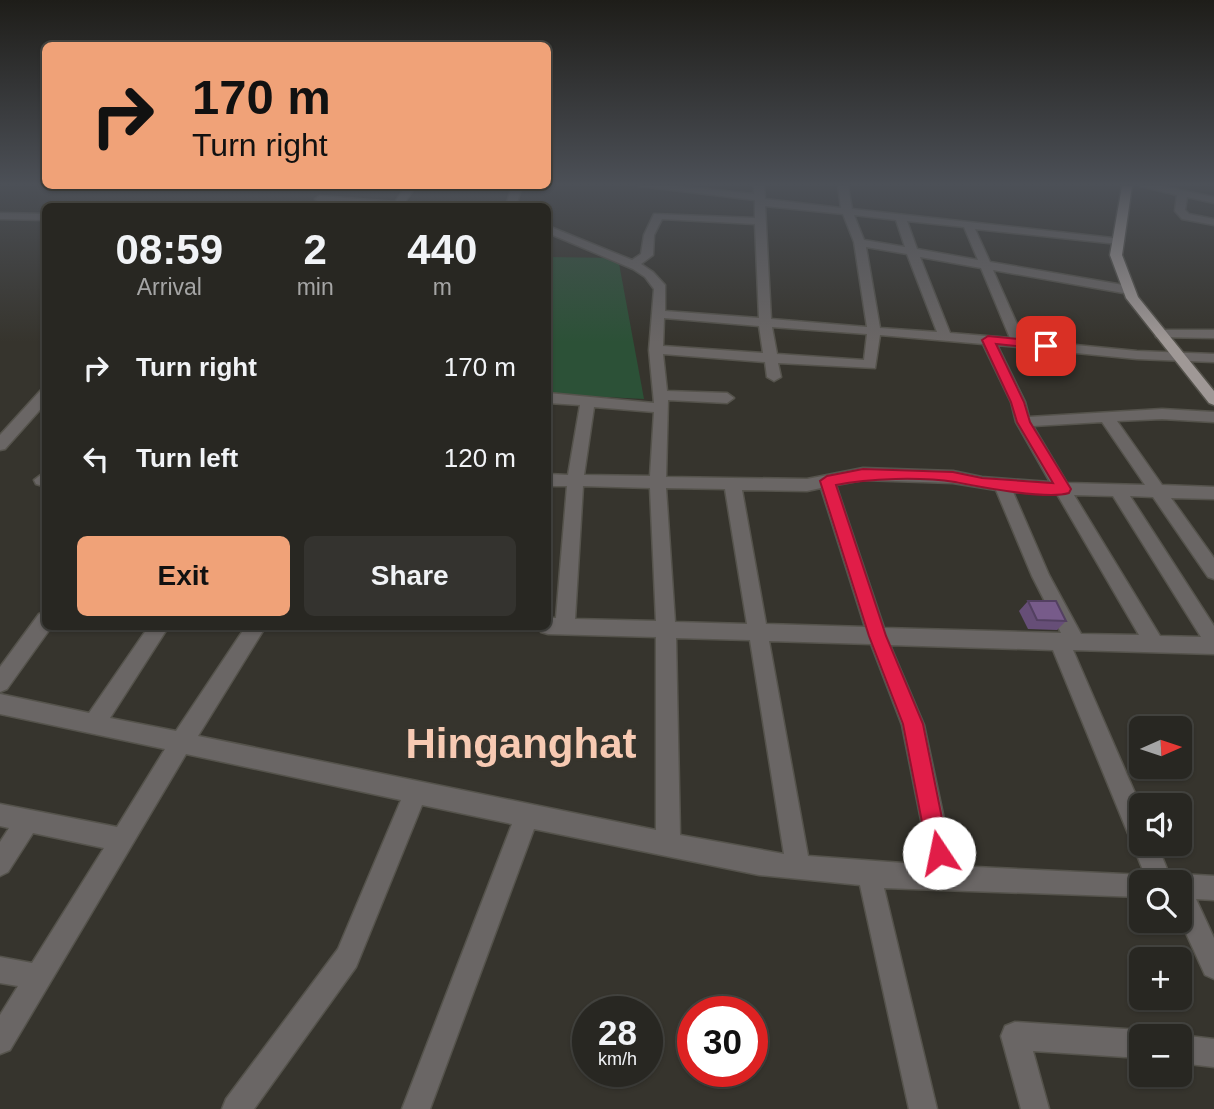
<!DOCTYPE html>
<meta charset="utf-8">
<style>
:root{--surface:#282722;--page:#34332f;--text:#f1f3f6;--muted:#a5a5a5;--line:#444440;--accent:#f0a278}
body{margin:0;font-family:Helvetica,sans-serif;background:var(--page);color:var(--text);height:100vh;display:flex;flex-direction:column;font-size:26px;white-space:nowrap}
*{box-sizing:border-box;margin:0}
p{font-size:23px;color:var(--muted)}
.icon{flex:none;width:38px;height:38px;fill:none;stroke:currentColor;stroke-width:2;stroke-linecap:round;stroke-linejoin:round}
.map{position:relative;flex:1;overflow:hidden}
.sheet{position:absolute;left:42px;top:203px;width:509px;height:427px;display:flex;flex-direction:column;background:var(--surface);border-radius:10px;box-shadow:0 2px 5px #0004,0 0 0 2px var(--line)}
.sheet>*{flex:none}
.guide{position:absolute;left:42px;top:42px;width:509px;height:147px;border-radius:10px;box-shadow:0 2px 5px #0004,0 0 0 2px var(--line);background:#f0a278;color:#111;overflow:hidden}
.needle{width:46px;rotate:87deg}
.tools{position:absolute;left:1129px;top:716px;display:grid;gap:14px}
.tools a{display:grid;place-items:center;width:63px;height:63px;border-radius:10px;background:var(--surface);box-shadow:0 2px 5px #0004,0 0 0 2px var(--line);font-size:35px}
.speed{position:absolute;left:572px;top:996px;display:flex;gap:14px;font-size:35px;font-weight:700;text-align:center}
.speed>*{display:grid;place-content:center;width:91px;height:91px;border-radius:50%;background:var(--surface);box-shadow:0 2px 5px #0004,0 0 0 2px var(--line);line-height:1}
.speed small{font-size:18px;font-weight:400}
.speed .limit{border:10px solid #d22;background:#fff;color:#111}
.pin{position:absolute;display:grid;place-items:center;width:60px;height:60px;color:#fff;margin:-30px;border-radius:14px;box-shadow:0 4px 10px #0006}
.me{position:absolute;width:77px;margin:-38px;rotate:349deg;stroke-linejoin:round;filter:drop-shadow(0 0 5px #0008)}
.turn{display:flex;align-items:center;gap:24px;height:147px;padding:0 35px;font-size:32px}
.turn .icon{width:91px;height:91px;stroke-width:2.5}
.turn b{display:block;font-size:49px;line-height:60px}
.eta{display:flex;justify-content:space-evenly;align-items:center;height:119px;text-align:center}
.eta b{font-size:42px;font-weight:700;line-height:49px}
.cta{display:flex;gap:14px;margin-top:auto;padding:14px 35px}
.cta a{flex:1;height:80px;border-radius:10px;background:var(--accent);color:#111;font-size:28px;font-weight:700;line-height:80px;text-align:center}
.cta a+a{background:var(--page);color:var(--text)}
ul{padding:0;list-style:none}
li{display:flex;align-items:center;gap:21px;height:91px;padding:0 35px}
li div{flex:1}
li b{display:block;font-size:26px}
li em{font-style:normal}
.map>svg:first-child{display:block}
.green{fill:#2c5137}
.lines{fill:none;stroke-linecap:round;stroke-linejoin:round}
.minor-casing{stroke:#55534c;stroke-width:3}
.major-casing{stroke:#55534c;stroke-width:3}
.minor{fill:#6a6665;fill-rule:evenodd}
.major{fill:#9f9896;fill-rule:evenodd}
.wall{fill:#664e77}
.building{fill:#775b8a;stroke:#534061;stroke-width:2}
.route{fill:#e11d48;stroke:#92132f;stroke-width:2}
.labels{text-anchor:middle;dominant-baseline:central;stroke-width:7;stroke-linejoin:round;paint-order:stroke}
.near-town-label{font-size:42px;font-weight:bold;fill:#f7cab3;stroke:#36342d}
</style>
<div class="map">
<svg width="1214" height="1109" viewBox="0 0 1214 1109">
<rect width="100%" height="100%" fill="#36342d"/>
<!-- green -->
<path class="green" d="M548,257L618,258L644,399L548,394Z"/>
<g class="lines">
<defs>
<path id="minor" d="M406,186H416L405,202L418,204L419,206L320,202L315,199L320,196L395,202Z
M512,186H522L516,206H506Z
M639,186H676L754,194V186H764L765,199L841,208L838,186H848L852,209L1122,239L1124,241L1118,244L975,229L990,262L1129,286L1135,290L1129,294L993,270L1024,340L1137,351L1214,354V362L1137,359L997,345L1025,402L1029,417L1162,409L1214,412V422L1162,419L1117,421L1162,485L1214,487V499L1171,498L1214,558V579L1208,577L1153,497L1130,496L1214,626V654L1073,650L1141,807V844H1157L1171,879L1180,874L1214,876V900L1196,899L1214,938V979L1205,975L1180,920V882H1141V897L884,888L937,1109H909L860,885L759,875L534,829L430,1109H402L512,824L422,805L356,967L254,1109H222L226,1099L338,949L401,800L186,754L10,1050L0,1054V1015L18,986L0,983V957L32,963L104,848L33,833L8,872L0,876V842L9,828L0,826V804L117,827L165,749L0,714V694L89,713L149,626H169L110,718L176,731L246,626H266L198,736L656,830V637L548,634L541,632L539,626H548V618H556L567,486H548V474L568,475L580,405L548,403V393L654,403L649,350L654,289L645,277L633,269L548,233V226L632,260L641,254L644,235L654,214L755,218V200ZM765,206L843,214L854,242L867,327L771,319ZM854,215L896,220L905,247L864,240ZM662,219L755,224L759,318L665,311V285L653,272L641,264L653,255L654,235ZM907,221L964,227L978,260L917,249ZM866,247L907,254L937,332L880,328ZM920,257L981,268L1010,338L950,333ZM664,318L759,326L763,353L663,346ZM772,327L867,334L864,360L777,354ZM880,335L983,344L1011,402L1016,422L1050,482L982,477L953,471L863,468L807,479L666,477L668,400L727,403L734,398L727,393L667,391L663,354L765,362L767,377L774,381L781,377L778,363L875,368ZM594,407L654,412L650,476L584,475ZM1102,422L1145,485L1067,483L1033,426ZM863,480L953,483L996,490L1032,576L1061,633L884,628L836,485ZM583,486L650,488L656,621L575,619ZM666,488L725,489L747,624L675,622ZM821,488L865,627L766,624L742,490L807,491ZM1013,492L1057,494L1139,635L1081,634L1049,575ZM1074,495L1113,496L1201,637L1160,636ZM676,638L750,640L784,854L680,835ZM769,641L871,644L902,725L930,865L808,856ZM890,645L1053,650L1145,875L954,866L924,725Z
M1140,186H1161L1214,197V203L1187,197L1185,210L1189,214L1214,219V225L1182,219L1175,211L1177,195Z
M0,213L46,214V220L0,219Z
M1161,330H1214V338L1156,337L1155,334Z
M46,389V403L5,449L0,450V435L41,390Z
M42,474L46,475V487L36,484L34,480Z
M46,612V626H52L7,689L0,692V667L39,614Z
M1015,1022L1141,1030L1151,1036H1141V1058L1033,1051L1049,1109H1021L1001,1036L1005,1026Z
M1180,1035L1214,1039V1067L1180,1063Z"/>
<path id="major" d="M1122,186H1132L1122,255L1138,297L1214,391V405L1209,403L1126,298L1110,255Z"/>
</defs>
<!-- minor casing -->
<use href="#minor" class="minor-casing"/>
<!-- major casing -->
<use href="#major" class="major-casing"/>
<!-- minor -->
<use href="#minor" class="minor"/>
<!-- major -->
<use href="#major" class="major"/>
</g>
<!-- wall -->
<path class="wall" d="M1028,601L1066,621L1057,630L1028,629L1019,611Z"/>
<!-- building -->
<path class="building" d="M1028,601H1056L1066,621L1037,620Z"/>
<!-- sky -->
<linearGradient id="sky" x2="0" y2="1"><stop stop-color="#1e1d19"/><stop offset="0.54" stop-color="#4c5057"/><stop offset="1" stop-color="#4c5057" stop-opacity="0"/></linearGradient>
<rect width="1214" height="342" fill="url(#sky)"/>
<!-- route -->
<path class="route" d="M988,336L1046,342L1052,346L1046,349L996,344L1024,402L1030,422L1071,489L1069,493C1046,500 981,487 955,482C922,477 869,478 836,485L886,636L923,724L949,853L946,860L939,864L931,860L928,853L903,724L869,636L820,481L827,476L863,469L953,472L982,478L1053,483L1017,422L1011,402L982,340Z"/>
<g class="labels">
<!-- near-town labels -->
<g class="near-town-label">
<text x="521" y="743">Hinganghat</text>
</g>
</g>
</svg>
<div class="tools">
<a><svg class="needle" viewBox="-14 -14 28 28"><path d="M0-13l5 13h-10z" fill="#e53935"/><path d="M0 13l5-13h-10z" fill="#a5a5a5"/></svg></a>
<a><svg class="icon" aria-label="sound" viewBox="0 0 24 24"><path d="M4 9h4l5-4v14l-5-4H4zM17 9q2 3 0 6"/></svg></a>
<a><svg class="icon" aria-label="search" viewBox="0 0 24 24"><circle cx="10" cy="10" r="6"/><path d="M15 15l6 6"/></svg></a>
<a>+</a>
<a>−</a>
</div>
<div class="speed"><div>28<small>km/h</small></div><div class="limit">30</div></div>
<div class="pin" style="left:1046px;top:346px;background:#d93025"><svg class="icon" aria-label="arrive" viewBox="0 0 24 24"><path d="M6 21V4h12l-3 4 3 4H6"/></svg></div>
<svg class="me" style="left:939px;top:853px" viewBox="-20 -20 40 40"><circle r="19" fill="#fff"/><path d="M0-13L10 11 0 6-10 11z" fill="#e11d48"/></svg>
<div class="guide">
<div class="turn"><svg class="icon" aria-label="right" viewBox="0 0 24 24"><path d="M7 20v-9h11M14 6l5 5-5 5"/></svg><div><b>170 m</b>Turn right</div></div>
</div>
<section class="sheet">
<div class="eta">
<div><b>08:59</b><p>Arrival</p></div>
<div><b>2</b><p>min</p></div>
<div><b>440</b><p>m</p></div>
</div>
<ul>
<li><svg class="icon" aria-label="right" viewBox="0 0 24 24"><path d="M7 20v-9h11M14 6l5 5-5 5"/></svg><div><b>Turn right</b></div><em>170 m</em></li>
<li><svg class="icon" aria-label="left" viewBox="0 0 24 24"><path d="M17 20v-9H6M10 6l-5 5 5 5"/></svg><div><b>Turn left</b></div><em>120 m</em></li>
</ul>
<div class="cta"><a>Exit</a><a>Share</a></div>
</section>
</div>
